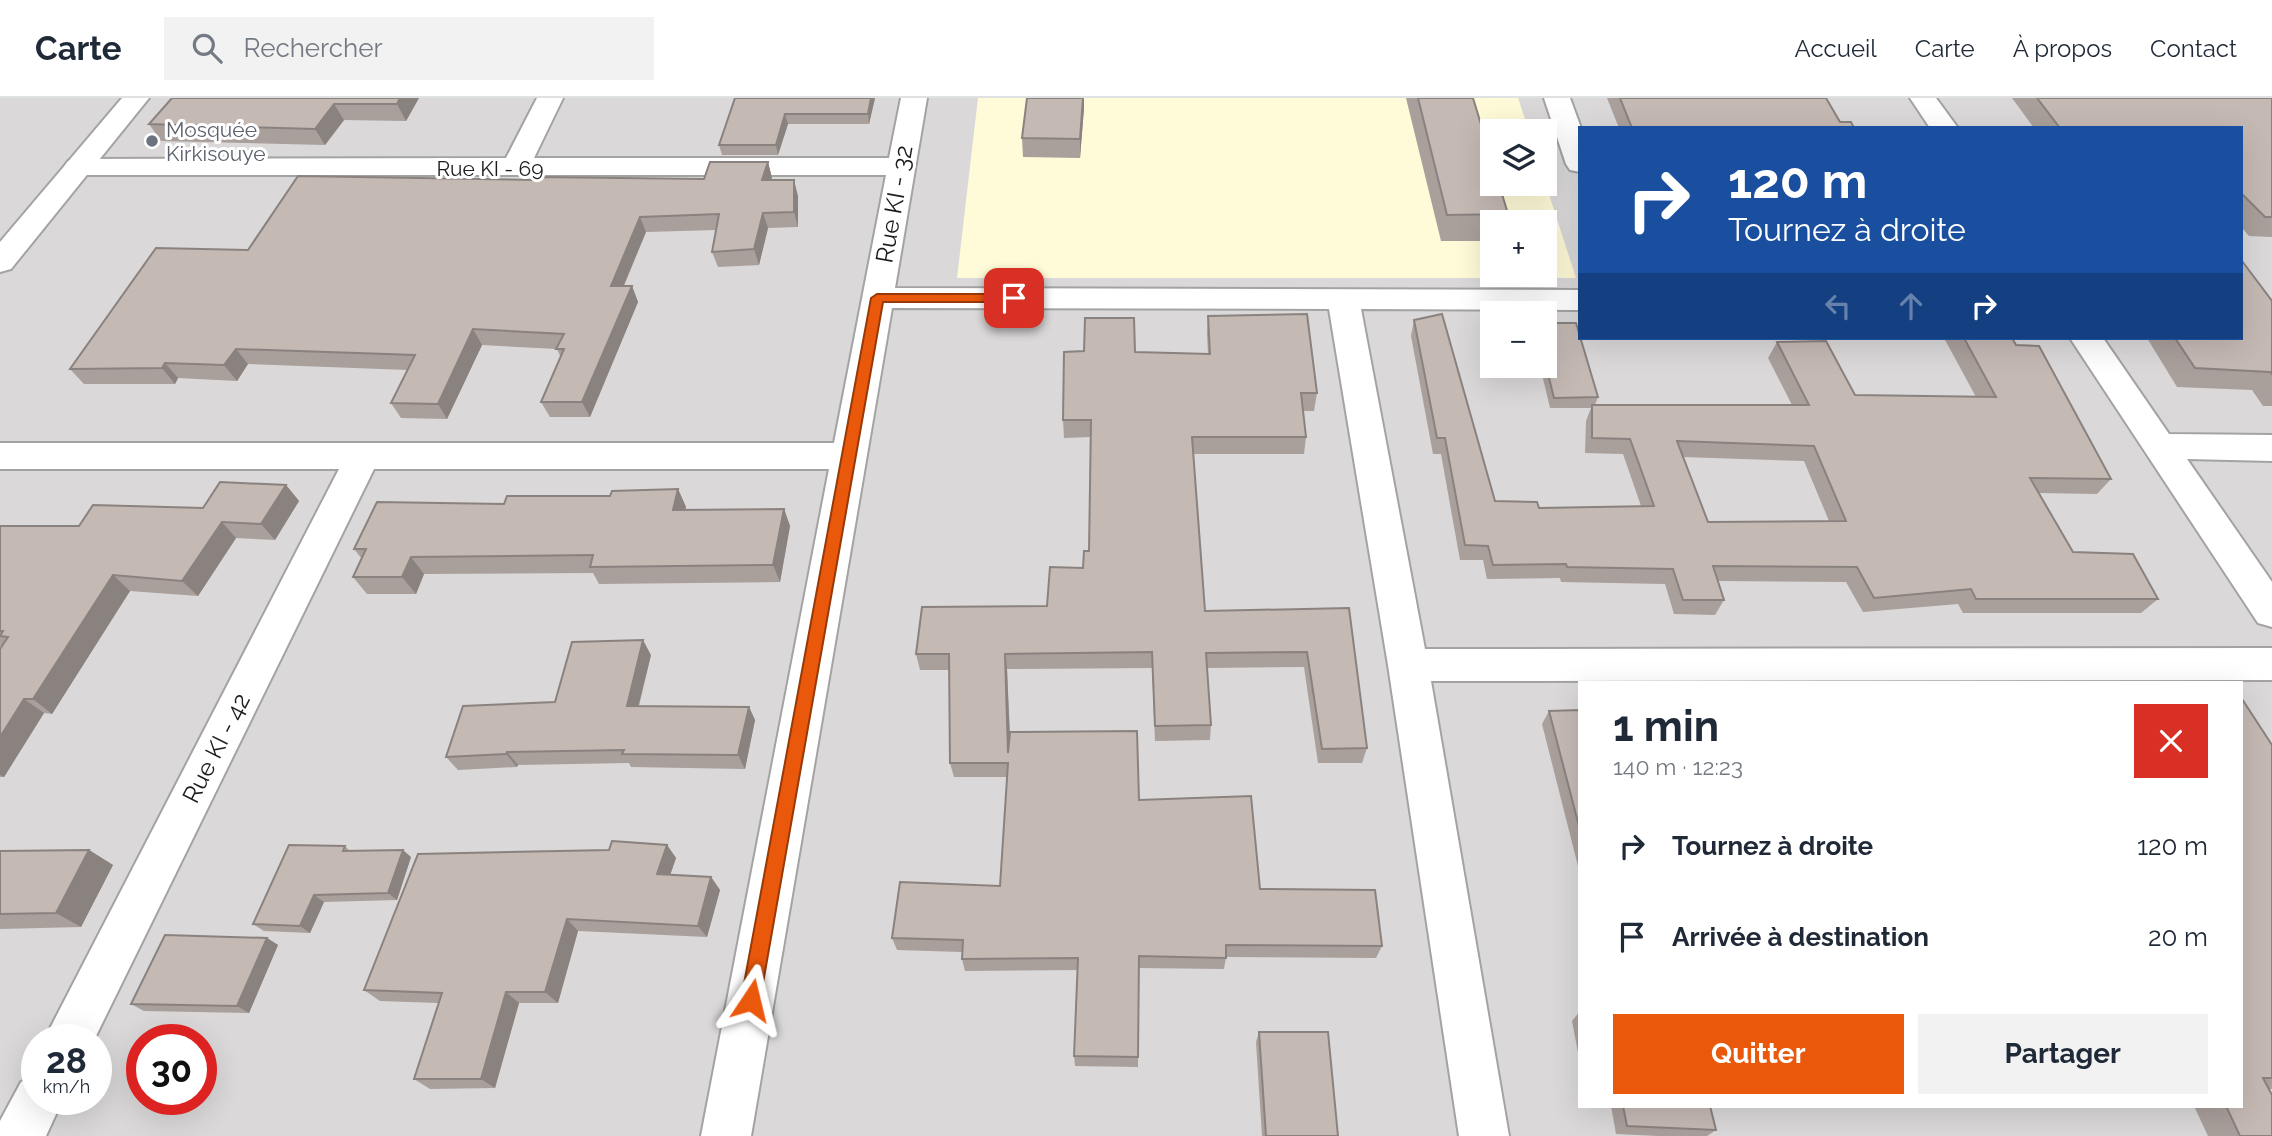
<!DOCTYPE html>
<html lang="fr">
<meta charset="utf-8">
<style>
:root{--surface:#fff;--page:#f2f2f3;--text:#1f2937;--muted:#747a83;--line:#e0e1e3;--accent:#ea580c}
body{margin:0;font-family:Raleway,sans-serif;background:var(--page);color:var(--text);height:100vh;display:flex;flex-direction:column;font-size:26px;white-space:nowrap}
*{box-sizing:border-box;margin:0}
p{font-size:23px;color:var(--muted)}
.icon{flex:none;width:38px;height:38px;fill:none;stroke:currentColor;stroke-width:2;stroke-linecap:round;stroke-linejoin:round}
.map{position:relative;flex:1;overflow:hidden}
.sheet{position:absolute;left:1578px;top:583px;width:665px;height:427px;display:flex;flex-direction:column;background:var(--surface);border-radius:0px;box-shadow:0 7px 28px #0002}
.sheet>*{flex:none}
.guide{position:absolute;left:1578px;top:28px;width:665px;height:214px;border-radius:0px;box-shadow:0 7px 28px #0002;background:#1a4fa0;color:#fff;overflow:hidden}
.tools{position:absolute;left:1480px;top:21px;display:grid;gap:14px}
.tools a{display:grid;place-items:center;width:77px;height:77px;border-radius:0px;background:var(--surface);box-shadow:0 7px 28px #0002;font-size:35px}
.speed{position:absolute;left:21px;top:926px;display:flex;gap:14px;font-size:35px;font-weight:700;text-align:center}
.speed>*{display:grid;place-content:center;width:91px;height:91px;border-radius:50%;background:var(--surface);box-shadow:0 7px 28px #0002;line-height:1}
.speed small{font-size:18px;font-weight:400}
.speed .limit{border:10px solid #d22;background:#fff;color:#111}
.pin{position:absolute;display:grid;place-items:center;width:60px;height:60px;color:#fff;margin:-30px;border-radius:14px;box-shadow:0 4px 10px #0006}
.me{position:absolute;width:77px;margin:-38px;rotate:10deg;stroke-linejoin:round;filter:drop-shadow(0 0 5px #0008)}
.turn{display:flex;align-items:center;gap:24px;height:147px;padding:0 35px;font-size:32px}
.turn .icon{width:91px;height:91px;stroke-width:2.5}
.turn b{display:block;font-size:49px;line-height:60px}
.lanes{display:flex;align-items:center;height:66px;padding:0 35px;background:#0003;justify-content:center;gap:35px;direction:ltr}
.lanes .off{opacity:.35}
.round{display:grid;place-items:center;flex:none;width:74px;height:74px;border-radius:0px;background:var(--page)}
.head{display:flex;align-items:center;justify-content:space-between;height:119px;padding:0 35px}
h1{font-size:42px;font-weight:700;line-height:52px}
.action{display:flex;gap:14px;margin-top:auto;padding:14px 35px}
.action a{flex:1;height:80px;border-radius:0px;background:var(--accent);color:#fff;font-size:28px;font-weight:700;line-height:80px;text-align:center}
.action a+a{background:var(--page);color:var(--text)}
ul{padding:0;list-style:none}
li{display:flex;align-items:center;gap:21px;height:91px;padding:0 35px}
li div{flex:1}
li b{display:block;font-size:26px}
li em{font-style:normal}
header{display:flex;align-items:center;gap:42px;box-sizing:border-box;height:98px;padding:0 35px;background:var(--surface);border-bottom:2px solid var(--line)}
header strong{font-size:33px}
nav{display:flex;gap:38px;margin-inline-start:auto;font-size:24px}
.search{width:490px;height:63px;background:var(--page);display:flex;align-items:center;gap:18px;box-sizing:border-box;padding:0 24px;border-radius:0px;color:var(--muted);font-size:26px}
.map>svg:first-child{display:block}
.residential{fill:#dad8d9;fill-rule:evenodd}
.education{fill:#fffbd8;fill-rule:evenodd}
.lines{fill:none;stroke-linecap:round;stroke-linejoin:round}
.minor-casing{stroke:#a3a3a3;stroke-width:4}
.tertiary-casing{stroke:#a3a3a3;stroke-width:4}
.minor{fill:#fff;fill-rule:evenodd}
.tertiary{fill:#fff;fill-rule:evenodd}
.wall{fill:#a99f9b;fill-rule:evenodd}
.shaded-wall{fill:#8a827e}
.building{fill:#c5b9b4;stroke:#8a827e;stroke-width:2;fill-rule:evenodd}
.route{fill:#ea580c;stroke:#983908;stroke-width:2}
.worship-dot{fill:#6b7280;stroke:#fff;stroke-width:2.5}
.labels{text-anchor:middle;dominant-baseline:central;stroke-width:6;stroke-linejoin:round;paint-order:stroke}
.far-worship-label{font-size:21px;fill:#5b616d;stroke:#fff;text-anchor:start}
.far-street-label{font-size:21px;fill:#1c1c1c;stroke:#fff}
.street-label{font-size:24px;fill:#1c1c1c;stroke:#fff}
</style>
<header>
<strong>Carte</strong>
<div class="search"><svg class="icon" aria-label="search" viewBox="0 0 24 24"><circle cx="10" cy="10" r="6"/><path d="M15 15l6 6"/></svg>Rechercher</div>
<nav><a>Accueil</a><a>Carte</a><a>À propos</a><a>Contact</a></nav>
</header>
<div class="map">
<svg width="2272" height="1038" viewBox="0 0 2272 1038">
<rect width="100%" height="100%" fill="#eee8e1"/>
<!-- residential -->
<path class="residential" d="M0,0H2272V1038H0ZM1580,30H2242V240H1580ZM1493,33H1545V86H1493ZM1493,124H1545V177H1493ZM1493,215H1545V268H1493ZM1580,584H2242V1008H1580ZM37,942H96V1001H37ZM142,942H201V1001H142Z"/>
<!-- education -->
<path class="education" d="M978,0H1518L1529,33H1493V86L1545,84L1576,180H957ZM1493,124H1545V177H1493Z"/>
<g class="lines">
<defs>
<path id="minor" d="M537,0H563L534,60H889L901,0H927L895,190L1580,192V212L1361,211L1425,551L2272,550V582L1431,583L1509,1038H1459L1388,567L1329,211L892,210L751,1038H701L829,371H374L94,942H44L339,371H0V345H834L886,77H78L68,75L64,69L68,63L78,61L506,60Z
M1544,0H1570L1581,30L1580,74L1570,72L1566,66Z
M1910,0H1936L1958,30H1930Z
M2070,240H2103L2169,336L2272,337V363L2187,361L2272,484V529L2258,525Z
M37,977V1001H63L46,1038H0V1023L21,984Z"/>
<path id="tertiary" d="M122,0H149L11,171L0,174V144Z"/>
</defs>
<!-- minor casing -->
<use href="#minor" class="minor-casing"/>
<!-- tertiary casing -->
<use href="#tertiary" class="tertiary-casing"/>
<!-- minor -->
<use href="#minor" class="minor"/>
<!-- tertiary -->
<use href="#tertiary" class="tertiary"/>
</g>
<!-- wall -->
<path class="wall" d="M172,0H419L406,23L344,22L325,47L161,43L149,26Z
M735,0H875L869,26H788L778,57H722L719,47Z
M1027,0H1084V10L1080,60L1023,59L1022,40Z
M1406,0H1473L1508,116L1506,124H1493V143H1441Z
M1607,0H1826L1840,24L1854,30H1619Z
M2012,0H2272V139L2249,138L2242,130V30H2034Z
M768,64L772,80L771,82L798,98V129L768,130L759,167L718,169L712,154L716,132L646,134L624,188H632L638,204L590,319H550L541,304L561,260L557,251L482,247L447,321L401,320L391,305L408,272L248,266L237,283L178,280L175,286H84L70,271L248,152L535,82L704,81Z
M2272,203V308H2263L2252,292L2177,289L2147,240H2242Z
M1208,218L1317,295L1314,313H1303L1306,339L1304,356H1193L1205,513L1349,510L1367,650L1362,665H1318L1304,569L1207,570L1211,627L1210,642L1155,643L1152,570L1007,571L1010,636L1139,702L1260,791L1382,848L1376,860L1226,859L1224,871L1139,870L1138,969L1075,968L1074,958L1078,872L965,873L962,861V854L897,852L892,840L1000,788L1007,679H954L950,665L949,572H920L916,556L1047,508L1083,470L1089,453L1091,339L1064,340L1063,322L1135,254L1208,256L1207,235Z
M1414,222L1495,403L1539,410L1641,408L1623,356L1585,355L1586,323L1591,310H1550L1540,268H1545V225L1598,299L1595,307H1792L1768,260L1777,244L1855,297L1976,299L1944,240H2012L2111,381L2097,396L2039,395L2073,454L2158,501L2141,515H1963L1958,506L1863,514L1846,484L1718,483L1724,502L1715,517L1674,516L1665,486L1561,484L1560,480L1487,481L1483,462H1460L1441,356H1433L1411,238ZM1683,359L1804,363L1829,423L1708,424Z
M286,387L299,403L275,442L236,440L198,498L130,493L52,616L44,615L4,679H0V551L2,548H0V428H79L203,410Z
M678,391L686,409L685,412L784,411L790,428L780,484L599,486L593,475L424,476L416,496H367L353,479L362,461L354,451L504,406L610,398Z
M651,557L639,608L749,609L755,622L745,671L631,669L629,665L518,667L517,669L458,672L446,659Z
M1580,612V776L1542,626L1549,613Z
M2272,647V991H2269L2272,1038H2208L2194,1008H2242Z
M667,747L676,760L670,777L711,779L720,792L707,839L578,833L558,905H519L495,990L430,991L414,981L439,905L380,903L364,892L609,752Z
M345,748L350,753L411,759L397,802L324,804L310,835L264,833L253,826Z
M89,752L113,767L81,829L0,831V753Z
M267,840L278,847L249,915L144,913L131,906Z
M1580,913V965L1572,923Z
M1259,934L1338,1038H1262L1256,944Z
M1611,1008H1710L1716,1032L1707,1038H1658L1616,1036Z"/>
<!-- shaded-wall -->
<path class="shaded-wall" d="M400,0H419L406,23L397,6Z
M871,0H875L869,26L868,16Z
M1083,0H1084V10L1080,60V41Z
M334,6L344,22L325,47L315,31Z
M785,16L788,26L778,57L776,47Z
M768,64L772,80L766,97L762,82Z
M794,82L798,98V129L794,114Z
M763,115L768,130L759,167L754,151Z
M640,119L646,134L617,203L611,188Z
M632,188L638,204L590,319L582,304Z
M473,231L482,247L447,321L438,306Z
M236,251L248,266L237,283L224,267Z
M165,265L178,280L175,286L162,270Z
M286,387L299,403L275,442L261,426Z
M678,391L686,409L681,430L673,412Z
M784,411L790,428L780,484L773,467Z
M222,424L236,440L198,498L182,483Z
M411,459L424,476L416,496L402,479Z
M113,477L130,493L52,616L33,601Z
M643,542L651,557L635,621L627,608Z
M1005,556L1007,571L1011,670L1008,655Z
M24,601L44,615L4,679L0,677V639Z
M749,609L755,622L745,671L738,657Z
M507,654L518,667L517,669L506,656Z
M667,747L676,760L666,789L657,776Z
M89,752L113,767L81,829L56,815Z
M403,752L411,759L397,802L388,795Z
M711,779L720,792L707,839L698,828Z
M314,797L324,804L310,835L300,828Z
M567,821L578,833L558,905L545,894Z
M267,840L278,847L249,915L237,908Z
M506,894L519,905L495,990L481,981Z"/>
<!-- building -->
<path class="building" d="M172,0H400L397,6H334L315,31L149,26Z
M735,0H871L868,16H785L776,47H719Z
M1027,0H1083L1080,41L1022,40Z
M1418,0H1473L1493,66V86H1499L1508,116L1447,117Z
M1620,0H1826L1840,24H1851L1854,30H1632Z
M2037,0H2272V119H2265L2242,96V30H2060Z
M710,64H768L762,82H794V114L763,115L754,151L712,154L719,116L640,119L611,188H632L582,304H541L564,251H556L564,236L473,231L438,306L391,305L415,257L236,251L224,267L165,265L162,270L70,271L156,150L248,152L298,78L535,82L537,79L704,81Z
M2242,163L2272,203V276L2270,274L2195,270L2175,240H2242Z
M1307,216L1317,295H1301L1306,339H1192L1205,513L1349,510L1367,650L1322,651L1307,554L1206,555L1211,627L1155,628L1152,554L1005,556L1008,655L1010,634L1137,633L1139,702L1251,698L1260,791L1375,792L1382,848L1226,847V860L1139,858L1138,959L1074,958L1078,860L962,861L963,842L892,840L900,784L1000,788L1008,665H950L949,556H916L922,509L1047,508L1050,469L1083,470L1084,453H1089L1091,322H1063L1064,254L1084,253L1085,220H1134L1135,254L1210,256L1208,218Z
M1442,216L1495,403L1537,404L1539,410L1654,408L1630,341L1592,340V307H1809L1777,244L1826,243L1855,297L1996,299L1964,240H2012L2016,247L2039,248L2111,381L2030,380L2073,454L2133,456L2158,501H1976L1971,491L1874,500L1857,469L1713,468L1724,502H1683L1673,471L1567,469L1566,466L1493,467L1488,448L1465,447L1445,340H1437L1414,222ZM1677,343L1814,348L1846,423L1708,424Z
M1545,225H1576L1598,299L1554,300L1545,264Z
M220,384L286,387L261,426L222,424L182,483L113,477L33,601H24L0,639V551L8,539L0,538L3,533H0V428H79L93,407L203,410Z
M678,391L673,412L784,411L773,467L590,469L593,457L411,459L402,479H353L366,451H354L377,404L504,406L507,398H610L612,393Z
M643,542L627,608L749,609L738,657L622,656L624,652L507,654L506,656L446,659L463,608L555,604L572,544Z
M2242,601L2272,647V980H2263L2272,997V1038H2240L2226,1008H2242Z
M1580,612V732L1549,613Z
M612,743L667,747L657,776L711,779L698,828L567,821L545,894H506L481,981H414L442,895L364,892L418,756L609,752Z
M289,747L345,748L343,753L403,752L388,795L314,797L300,828L253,826Z
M89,752L56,815L0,816V753Z
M165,837L267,840L237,908L131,906Z
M1259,934H1328L1338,1038H1266Z
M1623,1008H1710L1716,1032L1627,1028Z"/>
<!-- route -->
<path class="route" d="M877,196H1014L1021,200L1014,204H883L760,902L757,909L751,912L744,909L741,902L871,200Z"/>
<!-- markers -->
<circle class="worship-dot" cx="152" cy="43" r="7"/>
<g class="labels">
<!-- far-worship labels -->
<g class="far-worship-label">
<text x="166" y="31">Mosquée<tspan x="166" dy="24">Kirkisouye</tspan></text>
</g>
<!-- far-street labels -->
<g class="far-street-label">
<text x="490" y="70">Rue KI - 69</text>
</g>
<!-- street labels -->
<g class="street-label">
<text transform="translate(894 106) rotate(-80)">Rue KI - 32</text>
<text transform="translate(216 650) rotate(-63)">Rue KI - 42</text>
</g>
</g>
</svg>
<div class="tools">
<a><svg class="icon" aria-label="layers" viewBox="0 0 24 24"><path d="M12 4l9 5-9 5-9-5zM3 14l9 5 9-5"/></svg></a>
<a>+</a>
<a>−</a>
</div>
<div class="speed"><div>28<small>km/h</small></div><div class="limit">30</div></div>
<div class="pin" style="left:1014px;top:200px;background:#d93025"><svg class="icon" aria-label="arrive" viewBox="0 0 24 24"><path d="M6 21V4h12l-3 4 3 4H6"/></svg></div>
<svg class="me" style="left:751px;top:902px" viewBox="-20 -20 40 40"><path d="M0-17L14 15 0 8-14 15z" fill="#ea580c" stroke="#fff" stroke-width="4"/></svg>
<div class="guide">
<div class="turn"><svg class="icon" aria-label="right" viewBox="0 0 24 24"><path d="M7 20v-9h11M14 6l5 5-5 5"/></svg><div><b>120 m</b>Tournez à droite</div></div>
<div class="lanes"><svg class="icon off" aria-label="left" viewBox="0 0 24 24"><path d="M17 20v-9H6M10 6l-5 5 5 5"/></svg><svg class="icon off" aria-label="ahead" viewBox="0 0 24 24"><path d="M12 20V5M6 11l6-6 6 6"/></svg><svg class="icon" aria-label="right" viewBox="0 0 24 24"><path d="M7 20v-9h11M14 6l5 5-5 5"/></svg></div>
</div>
<section class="sheet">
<div class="head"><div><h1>1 min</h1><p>140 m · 12:23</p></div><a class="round" style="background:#d93025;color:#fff"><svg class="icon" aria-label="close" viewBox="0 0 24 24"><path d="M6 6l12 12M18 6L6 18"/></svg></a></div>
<ul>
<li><svg class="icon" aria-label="right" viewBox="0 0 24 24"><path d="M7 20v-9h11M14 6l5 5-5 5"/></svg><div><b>Tournez à droite</b></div><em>120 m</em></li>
<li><svg class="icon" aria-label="arrive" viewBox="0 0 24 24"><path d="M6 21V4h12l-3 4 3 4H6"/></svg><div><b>Arrivée à destination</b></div><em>20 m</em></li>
</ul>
<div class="action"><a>Quitter</a><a>Partager</a></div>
</section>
</div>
